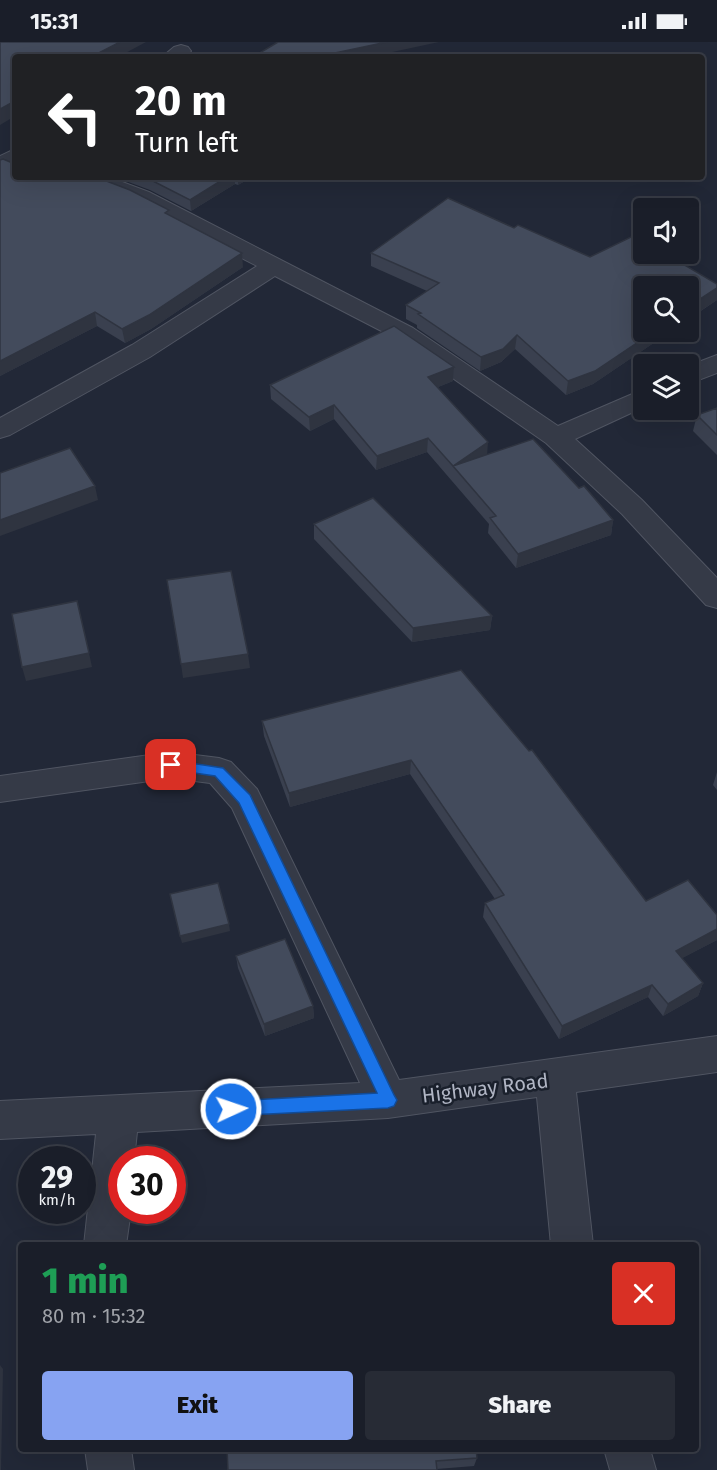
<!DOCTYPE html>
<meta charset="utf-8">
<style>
:root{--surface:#1a1e29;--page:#272b35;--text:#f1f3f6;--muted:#9fa2a8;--line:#383c46;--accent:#87a3f2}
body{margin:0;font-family:"Fira Sans",sans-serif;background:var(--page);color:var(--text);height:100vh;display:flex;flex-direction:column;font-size:22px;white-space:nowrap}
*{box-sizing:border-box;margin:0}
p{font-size:20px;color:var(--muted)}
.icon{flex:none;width:33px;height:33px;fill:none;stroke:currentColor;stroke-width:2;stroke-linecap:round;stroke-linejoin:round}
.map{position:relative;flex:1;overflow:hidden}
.side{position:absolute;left:18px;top:1200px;width:681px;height:210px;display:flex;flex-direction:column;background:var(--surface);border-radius:6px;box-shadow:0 6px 24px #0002,0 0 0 2px var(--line)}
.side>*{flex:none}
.guide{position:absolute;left:12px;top:12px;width:693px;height:126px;border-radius:6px;box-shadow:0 6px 24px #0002,0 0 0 2px var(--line);background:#202124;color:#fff;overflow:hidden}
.controls{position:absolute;left:633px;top:156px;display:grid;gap:12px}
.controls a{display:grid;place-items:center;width:66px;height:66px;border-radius:6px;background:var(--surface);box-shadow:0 6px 24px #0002,0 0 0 2px var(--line);font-size:30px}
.speed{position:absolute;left:18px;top:1104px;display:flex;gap:12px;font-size:30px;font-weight:700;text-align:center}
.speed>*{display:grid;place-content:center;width:78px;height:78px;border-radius:50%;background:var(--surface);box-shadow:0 6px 24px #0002,0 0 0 2px var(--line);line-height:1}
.speed small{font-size:15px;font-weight:400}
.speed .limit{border:9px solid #d22;background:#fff;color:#111}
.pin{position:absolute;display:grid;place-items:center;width:51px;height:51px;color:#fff;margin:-26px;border-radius:12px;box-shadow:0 3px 9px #0006}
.me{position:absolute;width:66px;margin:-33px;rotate:87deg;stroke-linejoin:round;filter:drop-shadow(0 0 4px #0008)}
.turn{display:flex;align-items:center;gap:21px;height:126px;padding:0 24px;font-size:27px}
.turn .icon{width:78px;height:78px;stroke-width:2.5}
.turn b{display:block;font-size:42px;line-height:51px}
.round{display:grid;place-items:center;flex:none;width:63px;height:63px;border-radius:6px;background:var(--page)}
.overview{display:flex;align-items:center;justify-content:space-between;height:102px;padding:0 24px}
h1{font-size:36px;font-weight:800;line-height:45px;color:#1e9e55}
.action{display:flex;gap:12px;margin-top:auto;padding:12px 24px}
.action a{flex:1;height:69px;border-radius:6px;background:var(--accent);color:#111;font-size:24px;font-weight:800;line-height:69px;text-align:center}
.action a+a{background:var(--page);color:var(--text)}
.status{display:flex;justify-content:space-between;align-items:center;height:42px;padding:0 30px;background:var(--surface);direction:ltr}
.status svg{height:16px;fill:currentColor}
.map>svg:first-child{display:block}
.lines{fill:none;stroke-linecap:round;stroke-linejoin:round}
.minor-casing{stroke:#505562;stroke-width:2}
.minor{fill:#353a47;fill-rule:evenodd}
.wall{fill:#3a404f}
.shaded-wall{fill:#2f3440}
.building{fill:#434b5c;stroke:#2f3440;stroke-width:1.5}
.route{fill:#1a73e8;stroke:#114b97;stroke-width:1.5}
.labels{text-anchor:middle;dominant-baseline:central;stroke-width:5;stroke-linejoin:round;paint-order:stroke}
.street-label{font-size:20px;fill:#b0b5c4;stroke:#1a202c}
</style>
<div class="status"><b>15:31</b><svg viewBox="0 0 49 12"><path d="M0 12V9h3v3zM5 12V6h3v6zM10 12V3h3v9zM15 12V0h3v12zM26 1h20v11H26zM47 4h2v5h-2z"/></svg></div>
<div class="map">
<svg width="717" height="1428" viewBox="0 0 717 1428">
<rect width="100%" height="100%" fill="#222837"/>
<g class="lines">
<defs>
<path id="minor" d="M181,3L188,5L191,9L186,15H162L174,5Z
M15,107V124L0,131V114Z
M78,135H109L149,150L413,286L558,384L644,347V365L575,397L642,458L717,536V566L706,563L622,472L546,401L395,296L275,234L150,315L10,393L0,396V376L132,303L257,224L133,160L81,140Z
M717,313V331L688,342V324Z
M171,710L219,716L231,720L257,747L399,1038L717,994V1030L576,1050L593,1203H551L537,1055L388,1076L137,1090L134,1118H122V1168H131L126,1203H84L96,1092L0,1097V1059L360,1041L232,766L210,741L171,736L0,760V734Z
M85,1407H131L134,1428H88Z
M604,1407H650L656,1428H610Z"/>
</defs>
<!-- minor casing -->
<use href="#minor" class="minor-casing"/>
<!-- minor -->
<use href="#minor" class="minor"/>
</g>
<!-- wall -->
<path class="wall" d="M0,118L50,138L170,173L243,225L151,287L125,301L97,284L0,334Z
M115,135H252L238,143L235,142L191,169L150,148Z
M514,186L590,215L717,242V258L593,342L566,353L515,307L501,320L480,329L417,286V283L406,277V263L427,249L371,224V211Z
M454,325L453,339L438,345L487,413L579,446L613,478L611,493L516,526L488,491L489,482L427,410L376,428L334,377L310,389L271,357L270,343Z
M717,366V413L693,389L697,373Z
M314,482L492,574L490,588L412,600L314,497Z
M461,628L646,859L717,898L682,916L703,941L698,954L663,974L648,955L559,997L483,875L485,861L495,857L410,732L290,765L264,694L262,679Z
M717,730V748L713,743Z
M236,914L313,964L314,976L265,994L238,926Z
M477,1416L474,1424L437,1427L228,1428Z"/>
<!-- shaded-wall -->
<path class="shaded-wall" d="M120,0H146L118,15H91Z
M387,0H439L369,15H316Z
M15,59V74L0,83V67Z
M227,135H235V142L191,169L190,158Z
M238,135H252L238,143Z
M242,211L243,225L151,287L125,301L122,287Z
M717,246V258L688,277V265Z
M95,270L97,284L0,334V319Z
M653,290H670L593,342L566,353L568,339Z
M517,293L515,307L501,320L480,329L481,315Z
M454,325L453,339L428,349V335Z
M334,363V377L310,389L309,375Z
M428,396L427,410L376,428L377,414Z
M488,400L487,414L453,424L452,438L453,424Z
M95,444L98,458L0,494V478Z
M613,478L611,493L516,526L518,512Z
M492,574L490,588L412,600L413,586Z
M89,611L92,625L26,639L22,625Z
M248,612L250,626L183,636L181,622Z
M411,718L410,732L290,765L289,751Z
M229,882L230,889L182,901L180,894Z
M717,887V898L671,922L676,909Z
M703,941L698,954L663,974L668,962Z
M652,943L648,955L559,997L562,984Z
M313,964L314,976L265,994L264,982Z
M0,1323L3,1327L1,1428H0Z"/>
<!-- building -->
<path class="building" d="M0,0H120L91,15H15V59L0,67Z
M278,0H387L316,15H253Z
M3,117L15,122V135H44L50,138L55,135H96L130,148L169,168L165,171L242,211L149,273L122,287L95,270L0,319V118Z
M145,135H227L190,158Z
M448,156L514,186L518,183L590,215L635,193L644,198V212H666L717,242V246L688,265V244H644V290H653L595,329L568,339L517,293L503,307L481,315L418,272L421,271L406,263L439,241L371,211Z
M394,284L454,325L428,335L488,400L453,424L428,396L377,414L334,363L309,375L270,343Z
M717,366V393L697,373Z
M533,397L579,446L584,444L613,478L518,512L490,476L496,474L453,424Z
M70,406L95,444L0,478V431Z
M373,456L492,574L413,586L314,482Z
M231,529L248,612L181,622L167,538Z
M77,559L89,611L22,625L12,572Z
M461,628L529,709L532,708L646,859L688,838L717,873V887L676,909L703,941L668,962L652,943L562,984L485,861L504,853L411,718L289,751L262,679Z
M218,841L229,882L180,894L170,852Z
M285,897L313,964L264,982L236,914Z
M227,1407H476L477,1416L436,1419L437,1428H228Z"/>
<!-- route -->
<path class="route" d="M171,718L223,726L250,753L394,1053L397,1058L394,1064L388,1066L231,1074L225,1072L223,1067L225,1061L231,1059L377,1051L239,761L215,734L166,727L164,723L166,720Z"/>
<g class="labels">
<!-- street labels -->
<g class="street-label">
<text transform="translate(485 1046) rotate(-7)">Highway Road</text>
</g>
</g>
</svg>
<div class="controls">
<a><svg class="icon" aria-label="sound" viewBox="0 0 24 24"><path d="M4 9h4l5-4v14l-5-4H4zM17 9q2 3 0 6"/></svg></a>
<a><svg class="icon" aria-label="search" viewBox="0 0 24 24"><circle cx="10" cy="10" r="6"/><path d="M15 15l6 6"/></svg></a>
<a><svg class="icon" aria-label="layers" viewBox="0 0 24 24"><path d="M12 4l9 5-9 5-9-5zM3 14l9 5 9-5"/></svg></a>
</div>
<div class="speed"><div>29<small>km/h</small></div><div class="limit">30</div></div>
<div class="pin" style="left:171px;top:723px;background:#d93025"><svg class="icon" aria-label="arrive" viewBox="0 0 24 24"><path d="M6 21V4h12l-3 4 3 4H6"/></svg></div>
<svg class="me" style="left:231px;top:1067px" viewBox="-20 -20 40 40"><circle r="17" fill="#1a73e8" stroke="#fff" stroke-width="3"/><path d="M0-11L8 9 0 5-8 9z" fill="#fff"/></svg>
<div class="guide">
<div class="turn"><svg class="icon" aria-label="left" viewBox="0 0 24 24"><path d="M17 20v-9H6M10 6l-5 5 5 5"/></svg><div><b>20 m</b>Turn left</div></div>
</div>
<section class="side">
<div class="overview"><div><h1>1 min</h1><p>80 m · 15:32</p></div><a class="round" style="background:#d93025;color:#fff"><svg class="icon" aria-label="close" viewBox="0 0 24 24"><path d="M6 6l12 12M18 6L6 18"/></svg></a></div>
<div class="action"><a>Exit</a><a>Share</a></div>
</section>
</div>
